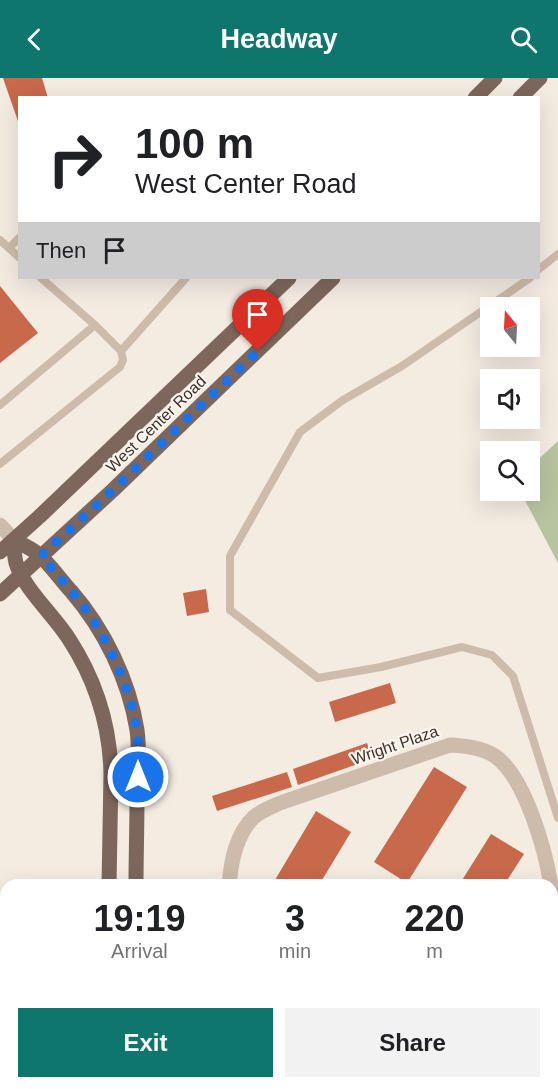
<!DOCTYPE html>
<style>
:root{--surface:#fff;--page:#f2f2f2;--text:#202124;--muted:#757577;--accent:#0f766e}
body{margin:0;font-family:Helvetica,sans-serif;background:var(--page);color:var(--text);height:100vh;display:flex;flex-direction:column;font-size:22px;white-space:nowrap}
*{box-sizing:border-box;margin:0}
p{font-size:20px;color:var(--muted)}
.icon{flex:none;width:33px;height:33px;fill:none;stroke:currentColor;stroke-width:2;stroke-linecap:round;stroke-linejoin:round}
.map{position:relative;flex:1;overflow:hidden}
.side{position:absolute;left:0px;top:801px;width:558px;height:210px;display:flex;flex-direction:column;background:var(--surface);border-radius:18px 18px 0 0;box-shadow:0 6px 24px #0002}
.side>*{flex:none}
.guide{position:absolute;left:18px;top:18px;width:522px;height:183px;border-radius:0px;box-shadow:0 6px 24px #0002;background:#fff;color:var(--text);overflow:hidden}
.needle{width:39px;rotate:342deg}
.fabs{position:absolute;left:480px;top:219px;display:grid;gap:12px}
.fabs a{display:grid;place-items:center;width:60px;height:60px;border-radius:0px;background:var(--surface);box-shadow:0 6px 24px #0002;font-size:30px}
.pin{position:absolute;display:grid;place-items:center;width:51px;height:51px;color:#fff;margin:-62px -26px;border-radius:50% 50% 50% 0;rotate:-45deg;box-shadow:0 0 6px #0007}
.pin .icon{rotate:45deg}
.me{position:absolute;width:66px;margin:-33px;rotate:0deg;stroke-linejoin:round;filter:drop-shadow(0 0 4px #0008)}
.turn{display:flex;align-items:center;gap:21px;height:126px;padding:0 18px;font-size:27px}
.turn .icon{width:78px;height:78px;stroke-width:2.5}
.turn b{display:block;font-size:42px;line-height:51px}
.then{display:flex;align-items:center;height:57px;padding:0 18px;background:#0003;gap:12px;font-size:22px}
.eta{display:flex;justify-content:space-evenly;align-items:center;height:102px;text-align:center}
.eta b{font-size:36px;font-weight:600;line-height:42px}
.primary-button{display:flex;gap:12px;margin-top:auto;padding:12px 18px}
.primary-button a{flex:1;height:69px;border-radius:0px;background:var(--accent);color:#fff;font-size:24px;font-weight:600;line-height:69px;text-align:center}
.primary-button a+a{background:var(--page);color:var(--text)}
header{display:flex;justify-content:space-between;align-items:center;height:78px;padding:0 18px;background:var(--accent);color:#fff;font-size:27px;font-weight:600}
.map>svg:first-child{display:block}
.green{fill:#b8c4a0}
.building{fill:#c8694b}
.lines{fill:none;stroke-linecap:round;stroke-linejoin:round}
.service{stroke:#cdbbac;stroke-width:8}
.minor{stroke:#cdbbac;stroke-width:15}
.primary{stroke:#7d675c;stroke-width:15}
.route{stroke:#1a73e8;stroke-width:10;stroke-dasharray:0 18}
.labels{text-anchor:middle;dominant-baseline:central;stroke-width:4.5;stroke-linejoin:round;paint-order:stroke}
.street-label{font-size:16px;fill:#3b302b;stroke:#fbf5ee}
</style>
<header><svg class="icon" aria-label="back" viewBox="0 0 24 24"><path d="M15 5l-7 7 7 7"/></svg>Headway<svg class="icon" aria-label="search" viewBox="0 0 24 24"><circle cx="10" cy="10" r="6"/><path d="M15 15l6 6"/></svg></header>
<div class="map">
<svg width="558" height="1011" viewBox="0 0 558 1011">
<rect width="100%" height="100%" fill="#f4ebe1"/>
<!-- green -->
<path class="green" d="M558,363V485L520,413L530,412V389Z"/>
<!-- building -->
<path class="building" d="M3,0H42L48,20H20V49Z
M0,208L38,255L0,285Z
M206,511L209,534L187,538L183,515Z
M390,605L396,625L335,644L329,624Z
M367,665L372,681L298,707L293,691Z
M434,689L467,709L407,805L374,784Z
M287,694L292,709L217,733L212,718Z
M316,733L351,754L319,807H272Z
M491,756L524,776L504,807H459Z
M215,1005H280L290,1011H211Z"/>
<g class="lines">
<!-- service -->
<path class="service" d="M0,162L20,180
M9,170L20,159
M538,192L558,176
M530,200L402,288L343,322L300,354L230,478V532L318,600L381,589L462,569L492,577L513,598L558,740
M121,273L186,200
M0,327L95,247L41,200
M0,386L120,289L123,282L121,273L95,247"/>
<!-- minor -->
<path class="minor" d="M0,447L14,462
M229,807C231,783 236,756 254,739C261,733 271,729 280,725L450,667C465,668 481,669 495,678C525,699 545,771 551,807
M552,810L555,837L552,843
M552,986L558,987
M187,1011L189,1005"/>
<!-- primary -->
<path class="primary" d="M475,20L495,0
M520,20L540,0
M14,462C22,466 30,470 37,475C50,486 60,501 71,513C104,551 129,602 137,652C140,674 138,697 137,720C137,749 136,778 136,807
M14,462C14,470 14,477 16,485C24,511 54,537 69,561C95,601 110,648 111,696L109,807
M0,474L40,438L289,200
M0,516L113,412L333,200
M24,1011L29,1005
M59,1011L64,1005"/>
</g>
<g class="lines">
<!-- route -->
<path class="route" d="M138,699C138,687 139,674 138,662C134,620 115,578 93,542C78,519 59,499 41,478L113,412L258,273"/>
</g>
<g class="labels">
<!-- street labels -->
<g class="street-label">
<text transform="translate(156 346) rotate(-44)">West Center Road</text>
<text transform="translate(395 667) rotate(-19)">Wright Plaza</text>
</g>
</g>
</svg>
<div class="fabs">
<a><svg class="needle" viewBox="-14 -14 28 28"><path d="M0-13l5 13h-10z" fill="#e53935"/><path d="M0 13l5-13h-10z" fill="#757577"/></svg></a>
<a><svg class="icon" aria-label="sound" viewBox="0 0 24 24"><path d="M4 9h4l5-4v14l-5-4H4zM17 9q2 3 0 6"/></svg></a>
<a><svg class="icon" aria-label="search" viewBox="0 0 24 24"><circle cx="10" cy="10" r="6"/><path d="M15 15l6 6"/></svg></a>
</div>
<div class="pin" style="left:258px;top:273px;background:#d93025"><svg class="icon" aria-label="arrive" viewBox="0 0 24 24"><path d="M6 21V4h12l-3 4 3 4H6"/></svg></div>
<svg class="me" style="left:138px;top:699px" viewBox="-20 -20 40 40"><circle r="17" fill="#1a73e8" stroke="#fff" stroke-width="3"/><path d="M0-11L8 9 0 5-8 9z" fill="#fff"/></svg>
<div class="guide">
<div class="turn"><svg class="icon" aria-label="right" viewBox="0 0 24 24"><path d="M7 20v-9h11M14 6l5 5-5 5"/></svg><div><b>100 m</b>West Center Road</div></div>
<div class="then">Then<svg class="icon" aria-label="arrive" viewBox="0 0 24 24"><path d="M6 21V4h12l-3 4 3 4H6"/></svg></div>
</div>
<section class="side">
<div class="eta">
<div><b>19:19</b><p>Arrival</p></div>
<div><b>3</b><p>min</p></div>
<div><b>220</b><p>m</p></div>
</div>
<div class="primary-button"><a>Exit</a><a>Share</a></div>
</section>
</div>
